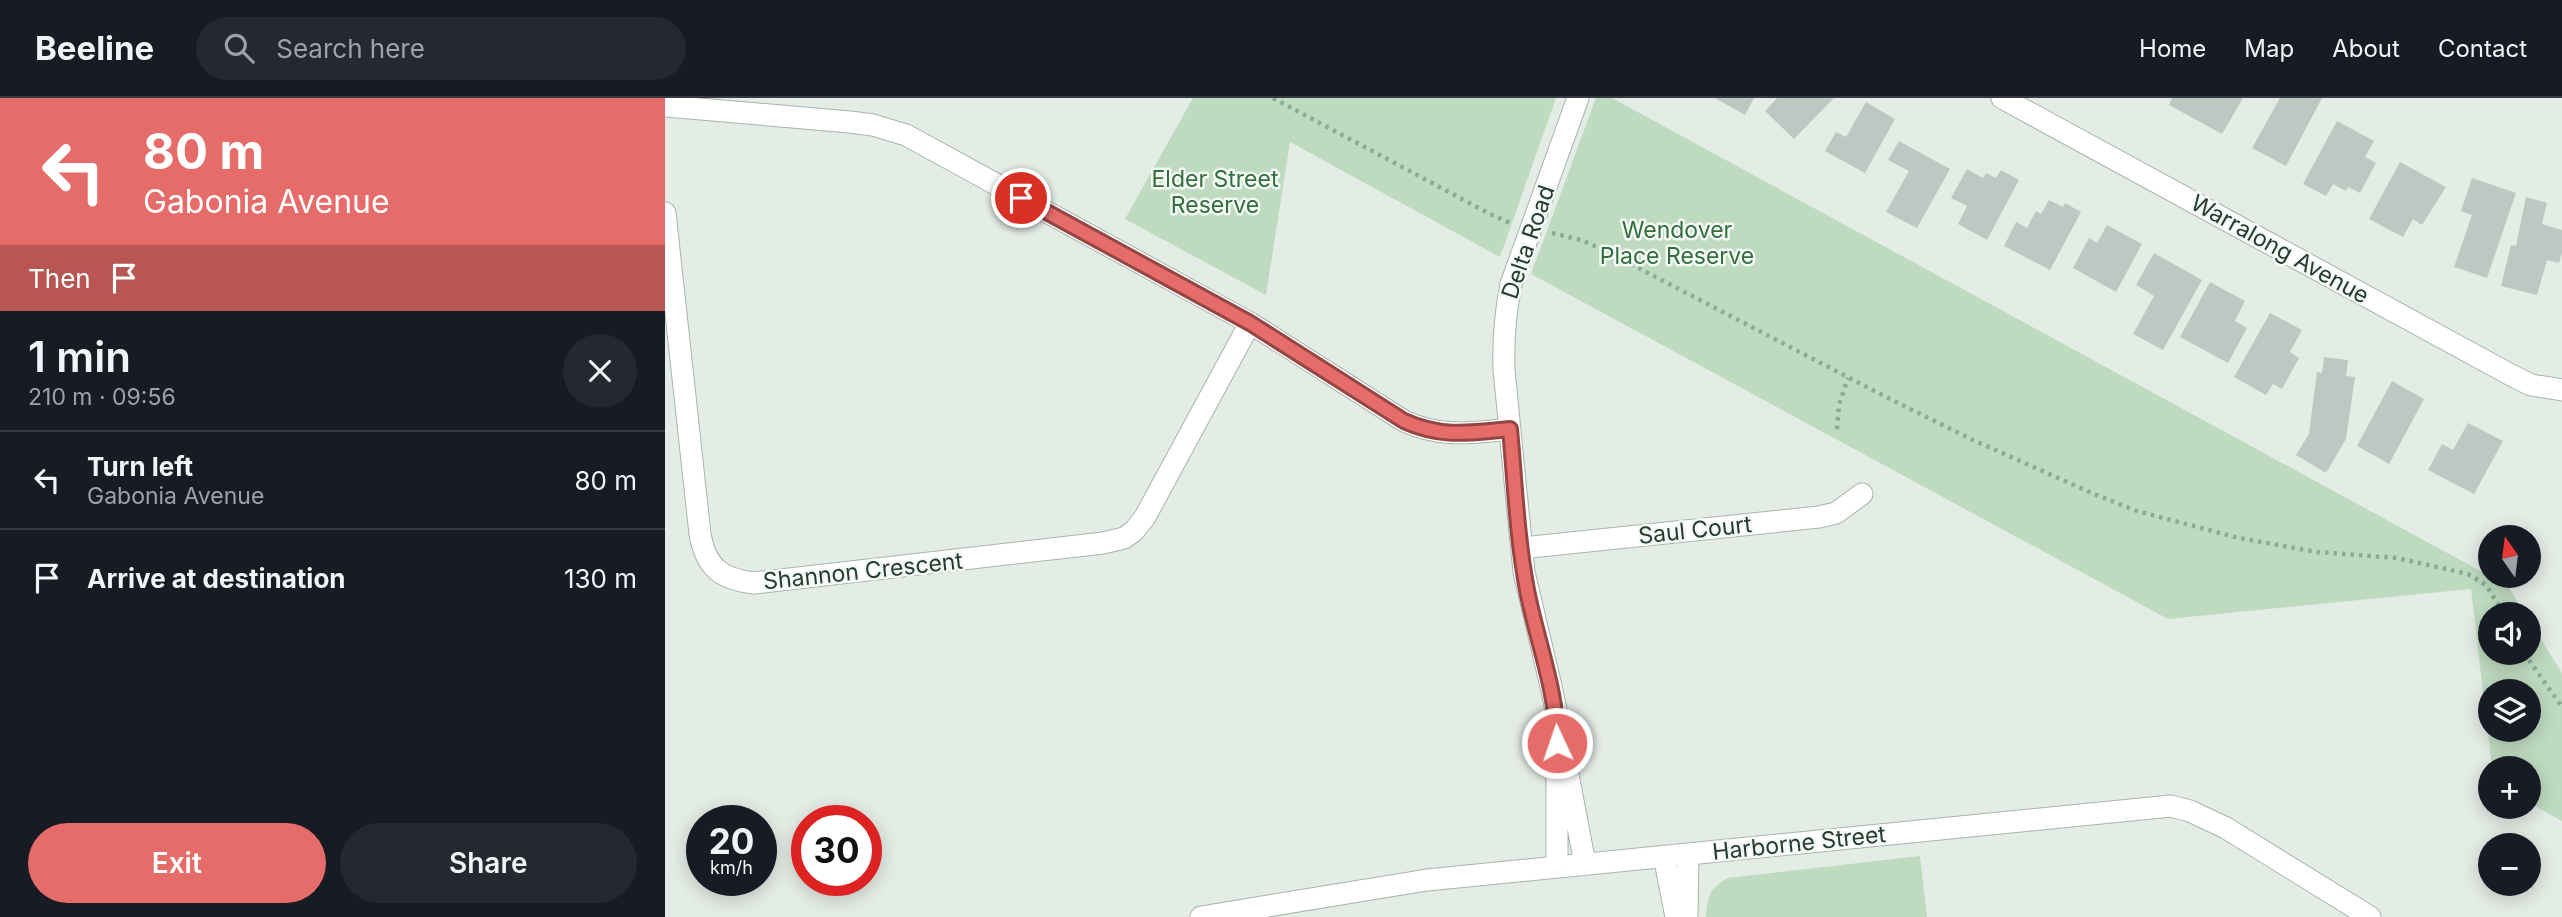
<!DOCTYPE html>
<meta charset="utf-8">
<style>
:root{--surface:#171b24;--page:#242831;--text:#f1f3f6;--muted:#9ea1a6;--line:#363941;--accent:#e56c68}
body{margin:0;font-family:Inter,sans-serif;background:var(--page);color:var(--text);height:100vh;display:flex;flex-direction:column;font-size:26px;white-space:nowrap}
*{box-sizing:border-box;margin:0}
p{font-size:23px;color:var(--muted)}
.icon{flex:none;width:38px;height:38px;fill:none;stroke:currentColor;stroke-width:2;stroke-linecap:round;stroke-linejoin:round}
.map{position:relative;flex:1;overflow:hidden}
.sheet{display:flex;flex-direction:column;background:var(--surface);width:665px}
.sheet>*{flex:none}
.hud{background:#e56c68;color:#fff;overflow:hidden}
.needle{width:46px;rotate:346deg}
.tools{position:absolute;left:1813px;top:427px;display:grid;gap:14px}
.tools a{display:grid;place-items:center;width:63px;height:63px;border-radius:50%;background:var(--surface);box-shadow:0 4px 18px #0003;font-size:35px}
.speed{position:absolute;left:21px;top:707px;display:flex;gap:14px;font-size:35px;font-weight:700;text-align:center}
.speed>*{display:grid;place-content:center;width:91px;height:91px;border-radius:50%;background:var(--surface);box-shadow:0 4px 18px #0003;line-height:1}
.speed small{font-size:18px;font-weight:400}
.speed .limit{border:10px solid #d22;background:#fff;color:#111}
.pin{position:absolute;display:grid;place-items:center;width:60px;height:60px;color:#fff;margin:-30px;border:4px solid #fff;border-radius:50%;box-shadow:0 2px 7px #0007}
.me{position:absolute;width:77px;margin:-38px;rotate:357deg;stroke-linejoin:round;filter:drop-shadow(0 0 5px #0008)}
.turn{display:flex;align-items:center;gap:24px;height:147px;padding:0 28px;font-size:32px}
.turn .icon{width:91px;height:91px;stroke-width:2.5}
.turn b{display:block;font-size:49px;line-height:60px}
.then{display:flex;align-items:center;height:66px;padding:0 28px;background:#0003;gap:14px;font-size:26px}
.round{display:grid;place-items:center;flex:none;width:74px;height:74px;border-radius:37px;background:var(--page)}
.head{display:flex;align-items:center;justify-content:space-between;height:119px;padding:0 28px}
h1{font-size:42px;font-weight:600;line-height:52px}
.primary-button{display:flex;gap:14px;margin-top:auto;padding:14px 28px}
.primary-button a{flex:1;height:80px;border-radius:42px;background:var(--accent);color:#fff;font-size:28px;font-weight:600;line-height:80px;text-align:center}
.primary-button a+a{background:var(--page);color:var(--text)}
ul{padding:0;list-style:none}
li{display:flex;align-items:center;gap:21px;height:98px;padding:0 28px;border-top:2px solid var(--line)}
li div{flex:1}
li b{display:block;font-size:26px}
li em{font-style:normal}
header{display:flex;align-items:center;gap:42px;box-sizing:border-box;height:98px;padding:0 35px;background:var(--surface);border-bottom:2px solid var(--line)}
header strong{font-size:33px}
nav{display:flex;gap:38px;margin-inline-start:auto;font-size:24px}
.search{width:490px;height:63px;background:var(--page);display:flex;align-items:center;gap:18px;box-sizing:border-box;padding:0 24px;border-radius:38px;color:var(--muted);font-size:26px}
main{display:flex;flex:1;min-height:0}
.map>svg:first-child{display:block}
.green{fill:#bedbc0;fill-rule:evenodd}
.building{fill:#bcc9c2}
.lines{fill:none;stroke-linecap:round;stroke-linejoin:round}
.minor-casing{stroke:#a7b4ac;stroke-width:23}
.path{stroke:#87ad99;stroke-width:4.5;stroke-dasharray:3.5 5;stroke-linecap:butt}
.minor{stroke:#fff;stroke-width:21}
.route-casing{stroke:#954644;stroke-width:18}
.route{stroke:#e56c68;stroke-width:12}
.labels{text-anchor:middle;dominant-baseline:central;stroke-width:5;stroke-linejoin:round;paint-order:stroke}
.park-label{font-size:23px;fill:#326f3d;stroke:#f4f9f5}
.street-label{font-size:23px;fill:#253c31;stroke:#f4f9f5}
</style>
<header>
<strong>Beeline</strong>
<div class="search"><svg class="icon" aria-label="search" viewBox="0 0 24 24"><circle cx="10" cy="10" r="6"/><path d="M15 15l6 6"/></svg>Search here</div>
<nav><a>Home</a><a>Map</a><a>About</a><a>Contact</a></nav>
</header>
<main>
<section class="sheet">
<div class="hud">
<div class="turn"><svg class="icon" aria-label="left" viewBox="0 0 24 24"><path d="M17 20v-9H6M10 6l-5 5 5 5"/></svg><div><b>80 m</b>Gabonia Avenue</div></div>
<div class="then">Then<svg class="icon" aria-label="arrive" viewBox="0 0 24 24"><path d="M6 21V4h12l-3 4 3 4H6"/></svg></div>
</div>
<div class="head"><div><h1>1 min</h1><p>210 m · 09:56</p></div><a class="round"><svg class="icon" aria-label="close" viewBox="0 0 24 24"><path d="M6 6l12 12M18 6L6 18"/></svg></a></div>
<ul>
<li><svg class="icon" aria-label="left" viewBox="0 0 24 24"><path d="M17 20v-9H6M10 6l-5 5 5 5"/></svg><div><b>Turn left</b><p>Gabonia Avenue</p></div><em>80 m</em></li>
<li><svg class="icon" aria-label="arrive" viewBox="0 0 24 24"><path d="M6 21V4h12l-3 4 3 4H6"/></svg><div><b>Arrive at destination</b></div><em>130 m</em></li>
</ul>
<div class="primary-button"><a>Exit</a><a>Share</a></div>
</section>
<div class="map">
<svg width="1897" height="819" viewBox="0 0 1897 819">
<rect width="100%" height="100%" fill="#e4ece6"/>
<!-- green -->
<path class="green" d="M528,0H891L835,159L625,44L601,197L460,121Z
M931,0H947L1843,488L1860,516H1825V555H1864V522L1897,575V723L1864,705V670H1827L1806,491L1503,521L866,176ZM1825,593H1864V632H1825Z
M1255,758L1262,819H1041C1042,800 1045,789 1063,780Z"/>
<!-- building -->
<path class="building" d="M1050,0H1089L1080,17Z
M1112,0H1169L1129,41L1100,13Z
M1507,0H1578L1557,36L1504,7Z
M1615,0H1657L1621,68L1587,50Z
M1201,4L1230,21L1200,75L1160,53L1171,34L1181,39Z
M1672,23L1709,43L1700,59L1711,65L1695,95L1683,89L1681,93L1668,86L1661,98L1638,86Z
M1234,43L1285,71L1252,130L1221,114L1244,73L1223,62Z
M1735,64L1781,89L1757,127L1748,121L1738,139L1704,121Z
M1302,71L1318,80L1321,75L1331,80L1336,72L1354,82L1322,142L1293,126L1302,108L1286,100Z
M1807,80L1851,95L1822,180L1789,169L1807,117L1796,113Z
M1861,99L1882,105L1877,126L1897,132V154L1894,165L1882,162L1872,197L1836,188L1846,147L1851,148Z
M1384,102L1398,109L1400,105L1416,114L1385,172L1339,148L1351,124L1362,130L1371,113L1376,116Z
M1442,127L1477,146L1451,194L1408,170L1424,140L1432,145Z
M1489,155L1537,182L1498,252L1468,236L1489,198L1471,187Z
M1545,184L1580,203L1570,223L1582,230L1563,265L1515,239Z
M1605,215L1637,232L1625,254L1634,260L1617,291L1608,286L1601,297L1569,279Z
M1659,259L1683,262L1681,278L1690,279L1681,341L1661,375L1631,357L1644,336L1652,274L1657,275Z
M1727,283L1759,301L1724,366L1692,348Z
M1803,325L1838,343L1809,396L1763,372L1777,346L1788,352Z"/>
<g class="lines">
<defs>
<path id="minor" d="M913,0L846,186C840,216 838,242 839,272L859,474L888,597L920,766
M1337,0L1846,277L1866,287L1897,292
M0,8L185,24L208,27L241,37L585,225L739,323C776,340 806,335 845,331
M0,115L35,436C41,470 56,481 89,485L438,445L459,440L469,433L480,419L585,225
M857,450L1154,419L1171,415L1197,396
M999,758L1011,819
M892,768V674
M536,819L762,782L1506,708L1525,713L1561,730L1705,819
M1022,819L1023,756"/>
</defs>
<!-- minor casing -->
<use href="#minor" class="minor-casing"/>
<!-- path -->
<path class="path" d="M608,0L825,116L845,125
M887,135L916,142L939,152L1219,298L1308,342L1429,396L1472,413L1574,440L1652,454L1732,460L1803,476L1821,487L1839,516
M1172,331L1174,307L1183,280
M1859,555L1897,609"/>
<!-- minor -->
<use href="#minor" class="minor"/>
</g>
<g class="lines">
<defs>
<path id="route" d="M356,100L585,225L739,323C776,340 805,335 845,331C850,385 852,440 862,492C872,544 892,592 892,645"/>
</defs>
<!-- route casing -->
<use href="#route" class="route-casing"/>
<!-- route -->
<use href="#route" class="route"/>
</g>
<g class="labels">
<!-- park labels -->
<g class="park-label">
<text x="550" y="81">Elder Street<tspan x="550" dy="26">Reserve</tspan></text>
<text x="1012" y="132">Wendover<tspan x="1012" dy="26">Place Reserve</tspan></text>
</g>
<!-- street labels -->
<g class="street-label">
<text transform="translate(863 144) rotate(-71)">Delta Road</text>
<text transform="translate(1615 151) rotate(29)">Warralong Avenue</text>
<text transform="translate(1030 432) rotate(-6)">Saul Court</text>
<text transform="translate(198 473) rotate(-6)">Shannon Crescent</text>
<text transform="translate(1134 745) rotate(-6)">Harborne Street</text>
</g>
</g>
</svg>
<div class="tools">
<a><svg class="needle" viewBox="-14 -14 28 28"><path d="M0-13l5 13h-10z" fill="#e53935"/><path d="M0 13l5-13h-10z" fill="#9ea1a6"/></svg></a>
<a><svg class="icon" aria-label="sound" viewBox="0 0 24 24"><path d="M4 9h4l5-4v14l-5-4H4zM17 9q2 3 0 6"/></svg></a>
<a><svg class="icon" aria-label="layers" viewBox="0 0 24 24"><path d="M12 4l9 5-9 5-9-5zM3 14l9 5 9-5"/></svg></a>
<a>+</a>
<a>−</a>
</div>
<div class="speed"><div>20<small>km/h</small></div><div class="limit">30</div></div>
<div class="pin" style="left:356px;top:100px;background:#d93025"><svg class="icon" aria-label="arrive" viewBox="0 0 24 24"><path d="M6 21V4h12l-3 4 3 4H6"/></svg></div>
<svg class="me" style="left:892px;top:645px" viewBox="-20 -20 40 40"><circle r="17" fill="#e56c68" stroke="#fff" stroke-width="3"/><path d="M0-11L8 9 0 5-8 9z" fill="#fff"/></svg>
</div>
</main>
